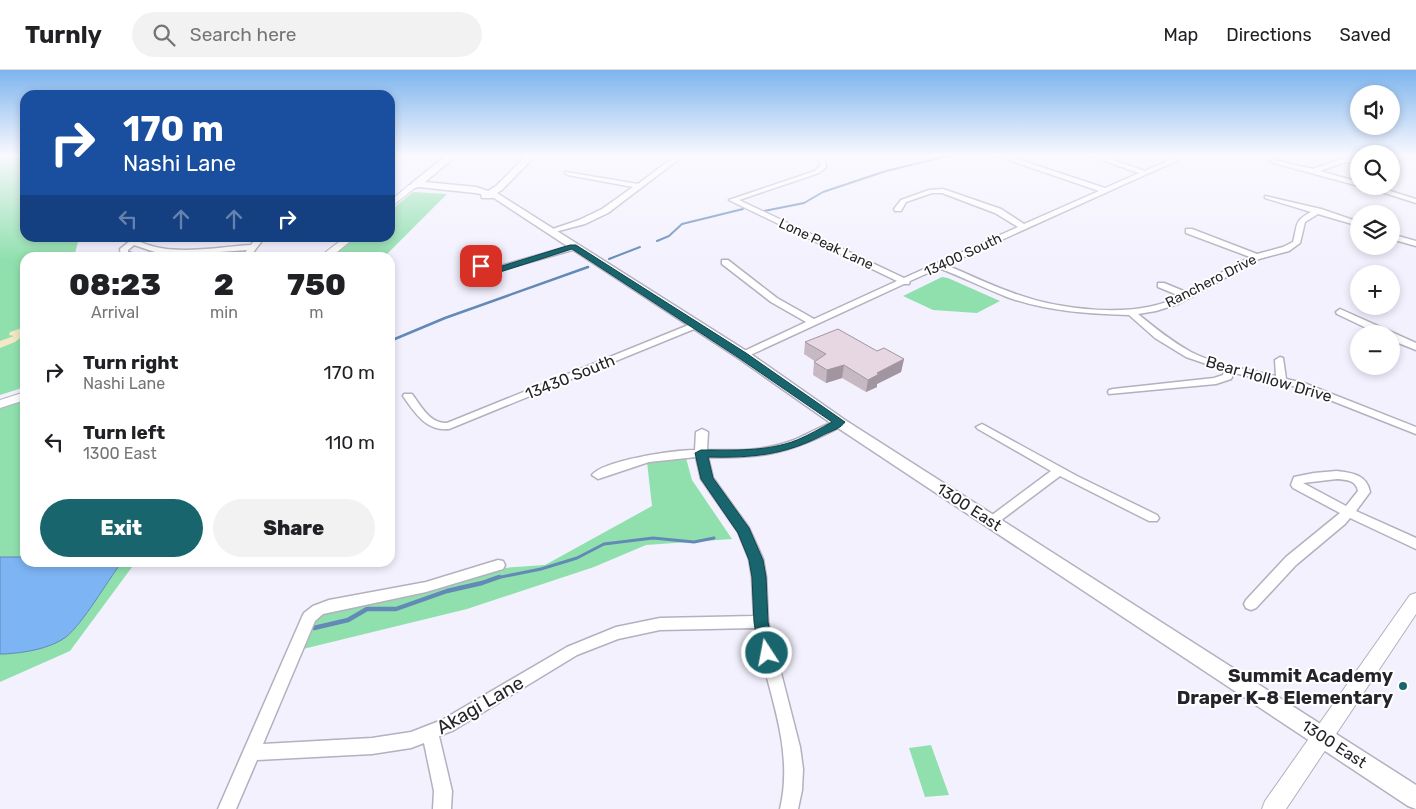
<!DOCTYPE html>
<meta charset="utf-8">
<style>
:root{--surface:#fff;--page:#f2f2f2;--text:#202124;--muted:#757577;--line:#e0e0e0;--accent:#19656e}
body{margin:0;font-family:Rubik,sans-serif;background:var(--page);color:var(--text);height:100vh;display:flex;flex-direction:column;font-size:19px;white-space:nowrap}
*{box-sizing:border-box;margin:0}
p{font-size:16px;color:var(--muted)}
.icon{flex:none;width:28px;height:28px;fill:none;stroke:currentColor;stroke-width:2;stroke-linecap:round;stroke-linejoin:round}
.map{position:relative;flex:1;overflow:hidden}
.panel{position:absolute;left:20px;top:182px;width:375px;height:315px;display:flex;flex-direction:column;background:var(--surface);border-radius:15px;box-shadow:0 2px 8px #0003}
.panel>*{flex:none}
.banner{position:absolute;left:20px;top:20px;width:375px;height:152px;border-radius:15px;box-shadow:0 2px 8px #0003;background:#1a4fa0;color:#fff;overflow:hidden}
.buttons{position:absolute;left:1350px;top:15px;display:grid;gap:10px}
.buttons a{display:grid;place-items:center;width:50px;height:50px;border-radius:50%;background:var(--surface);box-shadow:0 2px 8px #0003;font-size:25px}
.pin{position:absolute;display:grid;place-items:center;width:42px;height:42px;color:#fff;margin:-21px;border-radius:10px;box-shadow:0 2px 8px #0006}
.me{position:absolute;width:55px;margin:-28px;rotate:349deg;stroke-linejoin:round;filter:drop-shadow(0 0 4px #0008)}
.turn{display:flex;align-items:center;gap:18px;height:105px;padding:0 20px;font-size:22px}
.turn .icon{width:65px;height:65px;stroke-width:2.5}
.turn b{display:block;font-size:35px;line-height:42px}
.lanes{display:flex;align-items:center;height:48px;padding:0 20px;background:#0003;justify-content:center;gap:25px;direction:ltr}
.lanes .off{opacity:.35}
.eta{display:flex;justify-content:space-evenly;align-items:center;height:85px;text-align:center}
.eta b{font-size:30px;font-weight:800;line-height:35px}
.button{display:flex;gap:10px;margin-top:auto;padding:10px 20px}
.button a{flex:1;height:58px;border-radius:30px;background:var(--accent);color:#fff;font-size:20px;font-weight:800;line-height:58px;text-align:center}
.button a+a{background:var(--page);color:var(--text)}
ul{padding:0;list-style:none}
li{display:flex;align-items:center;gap:15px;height:70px;padding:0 20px}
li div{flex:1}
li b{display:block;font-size:19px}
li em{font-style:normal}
header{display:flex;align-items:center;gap:30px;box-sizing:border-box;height:70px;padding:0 25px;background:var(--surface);border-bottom:1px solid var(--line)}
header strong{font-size:24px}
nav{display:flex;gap:28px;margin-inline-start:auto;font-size:18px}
.search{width:350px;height:45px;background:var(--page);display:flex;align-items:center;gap:12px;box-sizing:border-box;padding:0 18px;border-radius:28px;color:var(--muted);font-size:19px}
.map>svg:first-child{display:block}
.green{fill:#90e0ae}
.sand{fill:#f3e9c4}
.water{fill:#7db4f4;stroke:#6389b7}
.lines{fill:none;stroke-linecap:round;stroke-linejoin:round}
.stream-far3{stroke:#6389b7;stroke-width:2}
.stream-far2{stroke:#6389b7;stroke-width:2.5}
.stream-far1{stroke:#6389b7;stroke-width:3}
.stream{stroke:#6389b7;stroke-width:4.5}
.minor-casing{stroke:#b3b0bf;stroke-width:3}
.tertiary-casing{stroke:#b3b0bf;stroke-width:2}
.secondary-casing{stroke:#b3b0bf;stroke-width:3}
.minor{fill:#fff;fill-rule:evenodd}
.tertiary{fill:#fff;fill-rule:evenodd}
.secondary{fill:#fff;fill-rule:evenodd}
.wall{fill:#c6b9c3}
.shaded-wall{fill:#a1969f}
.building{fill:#e6d7e3;stroke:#a1969f}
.route{fill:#19656e;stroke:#104248}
.poi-dot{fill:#19656e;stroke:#fff;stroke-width:2}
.labels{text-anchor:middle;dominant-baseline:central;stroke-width:4;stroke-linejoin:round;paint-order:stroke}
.far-street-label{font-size:14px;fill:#25242a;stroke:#fff}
.street-label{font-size:16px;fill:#25242a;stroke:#fff}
.near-poi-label{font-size:19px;font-weight:bold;fill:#25242a;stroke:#fff;text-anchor:end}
.near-street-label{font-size:19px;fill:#25242a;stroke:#fff}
</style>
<header>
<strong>Turnly</strong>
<div class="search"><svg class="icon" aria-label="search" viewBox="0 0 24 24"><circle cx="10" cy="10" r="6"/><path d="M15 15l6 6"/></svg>Search here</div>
<nav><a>Map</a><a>Directions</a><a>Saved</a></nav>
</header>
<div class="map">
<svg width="1416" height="739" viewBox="0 0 1416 739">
<rect width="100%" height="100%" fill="#f3f1fe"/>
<!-- green -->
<path class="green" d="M0,86H25V168H79L74,187L25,188V317L0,325Z
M413,122L447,124L384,187L330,188L356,168H390V141Z
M942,207L948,208L1000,231L977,243L933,240L903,226Z
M25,330V492L135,493L70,581L0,612V339Z
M686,388L692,410L732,469L646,475L594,497L467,539L299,580L313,549L321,544L502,498L545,495L652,436L647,392Z
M931,675L949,725L925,727L909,678Z"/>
<!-- sand -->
<path class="sand" d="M25,257V264L15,272L0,278V271L14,266L9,265L10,262Z"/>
<!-- water -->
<path class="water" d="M0,487H25V492L121,493C107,512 83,553 66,567C50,579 23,583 4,584H0Z"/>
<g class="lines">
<!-- stream-far3 -->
<path class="stream-far3" d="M764,141L804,133L823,122L886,101L948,86
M657,171L669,166L682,154L743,139
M609,189L640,177"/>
<!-- stream-far2 -->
<path class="stream-far2" d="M390,271L445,248L588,197"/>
<!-- stream-far1 -->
<path class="stream-far1" d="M496,508L541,499L577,488L604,474L653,468L694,472L714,468"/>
<!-- stream -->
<path class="stream" d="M314,558L348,550L367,539H396L447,521L482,513L499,507"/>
<defs>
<path id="minor" d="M675,86H683L608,143L585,154L551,163L547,161L579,150L602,139L633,117L568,105L565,103L566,102L638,114Z
M818,86H824L826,97L819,103L739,130L904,208L1018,157L995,143L942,123H932L906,132L901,141H895L894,139L901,130L929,120L943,119L1001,139L1024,154L1099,121L997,86H1008L1105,118L1139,103L1091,86H1101L1145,101L1178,86H1187L946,195C968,204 990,215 1013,223C1058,240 1136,250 1180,226L1158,217V213H1164L1186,222L1250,187L1186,163V159H1192L1257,184L1283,177L1293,172C1298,156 1293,151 1311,142L1265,128V126L1321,139L1359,152V156L1318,144L1305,152L1300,173L1289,181L1259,189L1178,234L1156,241L1138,244C1155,258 1171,271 1191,282C1216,295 1248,300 1276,306L1275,290L1280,287L1283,288L1286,309L1304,313L1416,357V364L1297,317L1234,303L1231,309L1216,314L1109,324L1108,322L1109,320L1113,319L1214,308L1223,305L1224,300L1186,287L1155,268L1129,245C1087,244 1046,241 1007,227C984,218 962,207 939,198L910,211L909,214H904L746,287H740L738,285L740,283L806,252L771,232L722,194V190H728L777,228L814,249L897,211L729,130L815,101L820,96Z
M1414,86L1411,88L1391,91V87Z
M1359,87V91L1342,93L1320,101L1359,112V116L1270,92L1273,90L1313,99L1339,90Z
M1363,116H1374L1416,129V133Z
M1391,164L1416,171V176L1391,169Z
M130,168H136L138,171C171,187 215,177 251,175L256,168H264L249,188H241L247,180L191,184L165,183L149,188L121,186L120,179L130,171ZM134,175L155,182L138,185L128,182V180Z
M573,175H576V179L494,202L481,200L474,192L481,190L487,196L494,198Z
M1340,239L1416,273V280L1391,270V264H1379L1337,244L1336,242Z
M696,252L699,253V257L449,359C426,361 415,343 403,326L404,324H412C421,336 430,354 447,353Z
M840,350L844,351L845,353L844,355C793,382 765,389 708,387L713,408L749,458L763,489L766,507L768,552L800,677L803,699L802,720L798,739H780C795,677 766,618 755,558L660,560L618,569L577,585L454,660L439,666L452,721L451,739H433L434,721L424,673L411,678L372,684L257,690L236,739H218L302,547L304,543L313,536L329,530L426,512L498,490L503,491L505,495L503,499L426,522L323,544L315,551L263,674L372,668L411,662L442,650L567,577L616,557L660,548L754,546L752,507L749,489L738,462L701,409L696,387L649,392L598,409L592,405C604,390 675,380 695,380L696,362L702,359L708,362L707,380C737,381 766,381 794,370C809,364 824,354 840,350Z
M982,354L1077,406L1157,445L1159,448L1157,451H1149L1060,406L996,454H988L986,451L988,448L1051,401L978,359L976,357Z
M1337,401C1353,403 1367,405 1370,422L1356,441L1416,468V479L1350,448L1345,454L1296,495L1256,538L1251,540L1246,538L1244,534L1246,530L1286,487L1340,443L1293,418L1291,415L1294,407L1314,403ZM1337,409C1347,410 1356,410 1358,421L1346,436L1303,413Z"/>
<path id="tertiary" d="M409,115L416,117L390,138V131Z
M344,168H354L330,188H318Z
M25,322V330L0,338V330Z
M1416,523V544L1286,739H1262L1265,731L1410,525Z"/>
<path id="secondary" d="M446,86H456L425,112L476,117L488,121L496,116L526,86H535L502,120L497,123L748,282L845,350L1416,715V739L1408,736L835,356L738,288L494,128H482L481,124L475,123L419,117L410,119L408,117L413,112Z"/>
</defs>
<!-- minor casing -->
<use href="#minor" class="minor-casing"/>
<!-- tertiary casing -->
<use href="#tertiary" class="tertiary-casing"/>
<!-- secondary casing -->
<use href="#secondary" class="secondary-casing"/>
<!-- minor -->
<use href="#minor" class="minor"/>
<!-- tertiary -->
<use href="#tertiary" class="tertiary"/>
<!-- secondary -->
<use href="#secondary" class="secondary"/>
</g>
<!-- wall -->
<path class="wall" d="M805,272L877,281L904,289L901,302L877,314V317L866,322L842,308L826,313L813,305L814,292H816L804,284Z"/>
<!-- shaded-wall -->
<path class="shaded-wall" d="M904,289L901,302L877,314V317L866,322L868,310L877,303Z
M844,295L842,308L826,313L827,300Z"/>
<!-- building -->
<path class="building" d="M838,259L877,281L884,278L904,289L877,303L879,304L868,310L844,295L827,300L814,292L826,284L805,272Z"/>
<!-- sky -->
<linearGradient id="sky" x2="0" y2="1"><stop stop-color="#7db4ed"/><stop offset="0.45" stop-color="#faf9ff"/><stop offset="1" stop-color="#faf9ff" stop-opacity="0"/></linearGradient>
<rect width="1416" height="190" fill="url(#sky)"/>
<!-- route -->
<path class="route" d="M570,175H576L746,283L845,352C841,358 832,361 825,364C786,385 752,388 708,387L713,408L749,458L763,490L766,507L768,552L774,583L772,588L767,590L761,588L759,583L754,552L752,507L749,490L738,463L701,409L695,383L701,380C733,380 767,382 797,370C809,365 821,358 832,352L739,288L572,179L500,202H488L476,196L481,194L499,197Z"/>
<!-- markers -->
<circle class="poi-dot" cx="1403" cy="616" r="5"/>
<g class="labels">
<!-- far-street labels -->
<g class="far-street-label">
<text transform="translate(826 174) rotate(25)">Lone Peak Lane</text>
<text transform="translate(963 185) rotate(-25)">13400 South</text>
<text transform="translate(1211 211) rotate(-27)">Ranchero Drive</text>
</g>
<!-- street labels -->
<g class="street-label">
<text transform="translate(570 307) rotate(-22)">13430 South</text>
<text transform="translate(1269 309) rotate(16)">Bear Hollow Drive</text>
<text transform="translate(969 437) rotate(33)">1300 East</text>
<text transform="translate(1334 674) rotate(33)">1300 East</text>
</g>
<!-- near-poi labels -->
<g class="near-poi-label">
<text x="1393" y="605">Summit Academy<tspan x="1393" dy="22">Draper K-8 Elementary</tspan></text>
</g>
<!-- near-street labels -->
<g class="near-street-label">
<text transform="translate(480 635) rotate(-30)">Akagi Lane</text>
</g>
</g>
</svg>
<div class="buttons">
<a><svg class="icon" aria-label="sound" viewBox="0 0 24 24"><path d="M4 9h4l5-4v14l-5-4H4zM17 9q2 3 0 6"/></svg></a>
<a><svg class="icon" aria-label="search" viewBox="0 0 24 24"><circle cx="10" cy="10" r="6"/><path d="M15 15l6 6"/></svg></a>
<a><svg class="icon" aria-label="layers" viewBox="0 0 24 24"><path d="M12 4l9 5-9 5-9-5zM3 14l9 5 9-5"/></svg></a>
<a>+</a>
<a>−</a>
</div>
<div class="pin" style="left:481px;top:196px;background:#d93025"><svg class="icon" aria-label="arrive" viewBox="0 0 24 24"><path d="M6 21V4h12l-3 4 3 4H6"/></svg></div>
<svg class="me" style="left:767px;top:583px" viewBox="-20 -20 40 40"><circle r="17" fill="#19656e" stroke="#fff" stroke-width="3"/><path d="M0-11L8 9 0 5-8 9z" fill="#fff"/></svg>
<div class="banner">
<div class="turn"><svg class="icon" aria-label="right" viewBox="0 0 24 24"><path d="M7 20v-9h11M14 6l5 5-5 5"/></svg><div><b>170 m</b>Nashi Lane</div></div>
<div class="lanes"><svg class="icon off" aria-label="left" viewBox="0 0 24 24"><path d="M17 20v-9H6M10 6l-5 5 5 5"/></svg><svg class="icon off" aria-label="ahead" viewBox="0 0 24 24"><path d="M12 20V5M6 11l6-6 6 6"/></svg><svg class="icon off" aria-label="ahead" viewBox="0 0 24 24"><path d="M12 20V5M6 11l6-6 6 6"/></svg><svg class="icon" aria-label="right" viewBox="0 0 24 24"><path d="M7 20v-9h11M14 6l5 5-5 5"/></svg></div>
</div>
<section class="panel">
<div class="eta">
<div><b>08:23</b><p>Arrival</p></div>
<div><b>2</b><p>min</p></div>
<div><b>750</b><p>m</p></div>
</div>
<ul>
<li><svg class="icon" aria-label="right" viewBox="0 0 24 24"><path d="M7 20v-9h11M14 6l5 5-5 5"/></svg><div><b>Turn right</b><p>Nashi Lane</p></div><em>170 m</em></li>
<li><svg class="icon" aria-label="left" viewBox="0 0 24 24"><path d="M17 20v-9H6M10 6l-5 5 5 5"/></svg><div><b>Turn left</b><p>1300 East</p></div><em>110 m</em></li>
</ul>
<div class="button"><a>Exit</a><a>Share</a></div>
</section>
</div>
